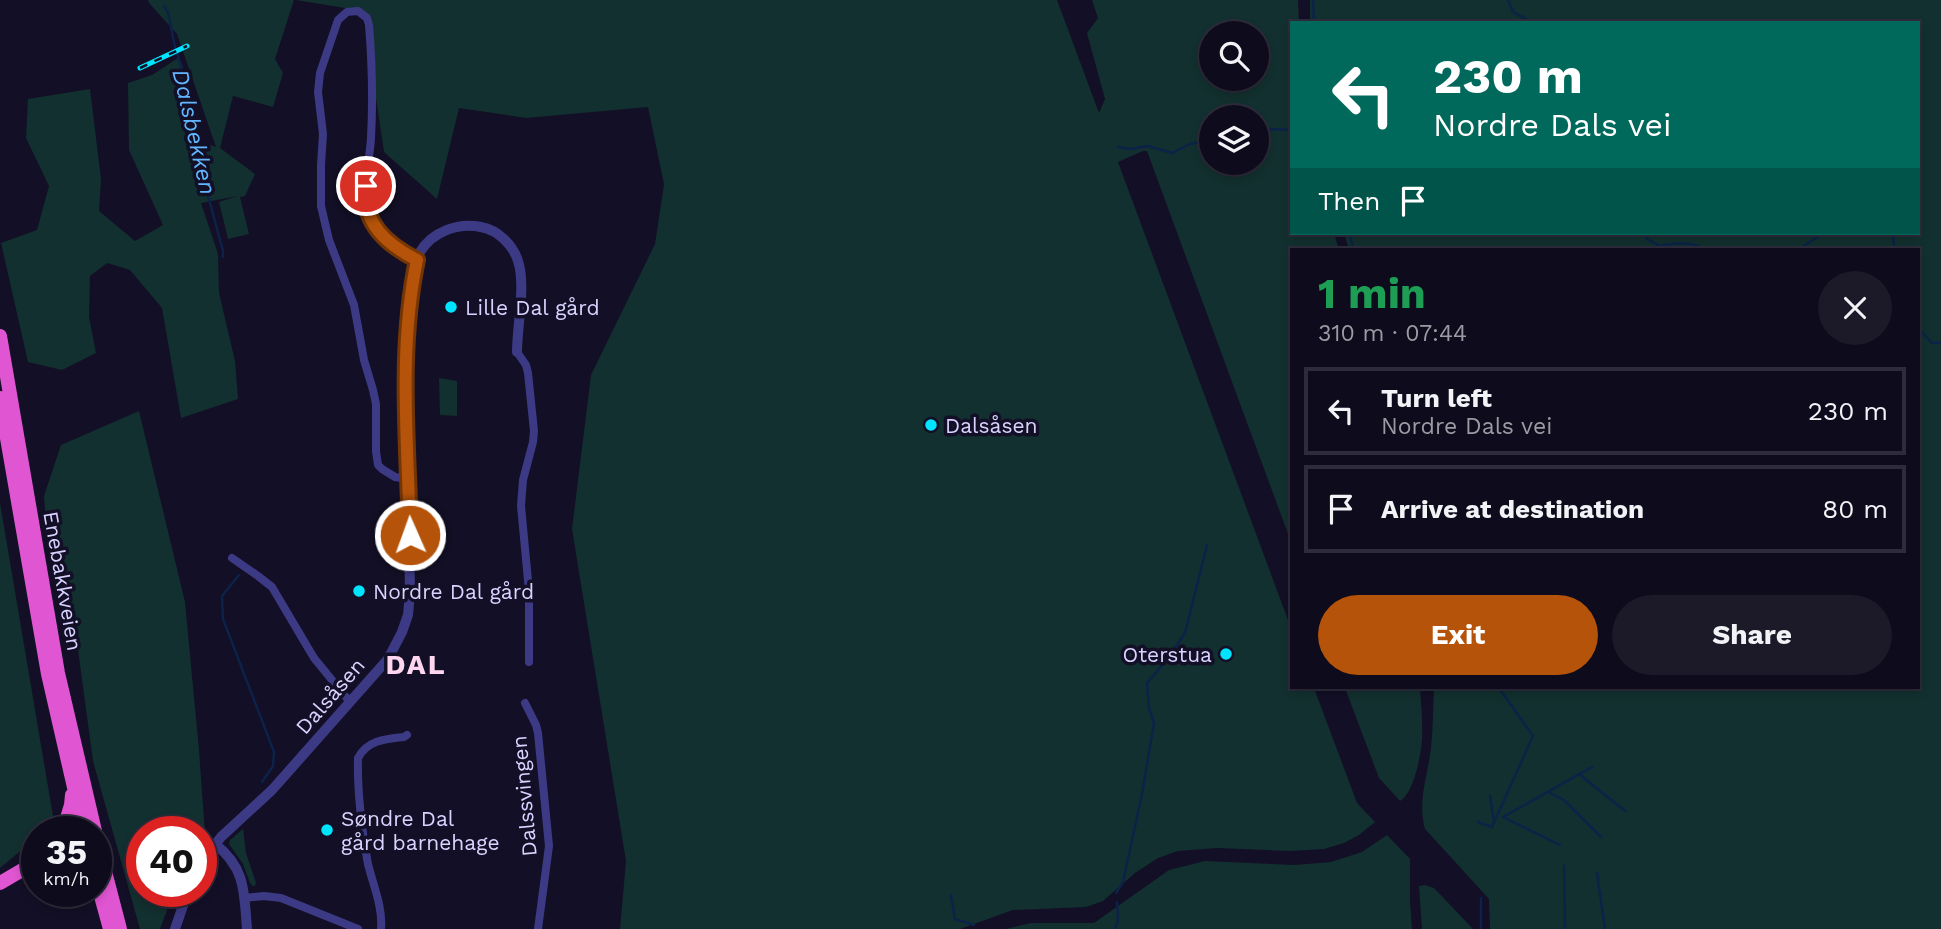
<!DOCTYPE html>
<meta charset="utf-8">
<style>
:root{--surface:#0e0b1c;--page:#1c1929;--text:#f1f3f6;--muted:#9b9ba3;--line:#2e2b3b;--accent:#b45309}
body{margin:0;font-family:"Work Sans",sans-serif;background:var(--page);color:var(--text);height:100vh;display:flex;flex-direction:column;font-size:26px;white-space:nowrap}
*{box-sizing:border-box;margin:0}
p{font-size:23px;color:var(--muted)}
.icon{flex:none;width:38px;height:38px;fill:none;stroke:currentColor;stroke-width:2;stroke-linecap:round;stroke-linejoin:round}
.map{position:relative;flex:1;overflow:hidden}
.details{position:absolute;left:1290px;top:248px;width:630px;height:441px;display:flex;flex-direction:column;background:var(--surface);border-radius:0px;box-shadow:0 4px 10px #0003,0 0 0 2px var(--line)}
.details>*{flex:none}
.guide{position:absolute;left:1290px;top:21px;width:630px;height:214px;border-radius:0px;box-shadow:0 4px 10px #0003,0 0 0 2px var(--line);background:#00695c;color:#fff;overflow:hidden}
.buttons{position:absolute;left:1199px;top:21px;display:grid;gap:14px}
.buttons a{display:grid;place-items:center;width:70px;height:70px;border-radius:50%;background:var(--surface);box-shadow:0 4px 10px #0003,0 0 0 2px var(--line);font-size:35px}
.speed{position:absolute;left:21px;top:816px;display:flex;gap:14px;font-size:35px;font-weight:700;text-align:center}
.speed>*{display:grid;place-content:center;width:91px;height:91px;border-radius:50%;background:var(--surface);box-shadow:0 4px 10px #0003,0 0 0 2px var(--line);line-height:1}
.speed small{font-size:18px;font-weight:400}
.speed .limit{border:10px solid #d22;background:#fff;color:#111}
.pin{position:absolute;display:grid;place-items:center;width:60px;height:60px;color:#fff;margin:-30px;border:4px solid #fff;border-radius:50%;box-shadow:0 2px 7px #0007}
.me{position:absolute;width:77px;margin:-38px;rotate:358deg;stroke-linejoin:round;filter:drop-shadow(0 0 5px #0008)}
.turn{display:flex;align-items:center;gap:24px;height:147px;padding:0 28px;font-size:32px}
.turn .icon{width:91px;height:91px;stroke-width:2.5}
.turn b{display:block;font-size:49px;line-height:60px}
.then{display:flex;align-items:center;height:66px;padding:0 28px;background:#0003;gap:14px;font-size:26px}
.round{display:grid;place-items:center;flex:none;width:74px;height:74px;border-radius:37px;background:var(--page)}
.head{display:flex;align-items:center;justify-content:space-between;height:119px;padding:0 28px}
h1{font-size:42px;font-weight:700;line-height:52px;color:#1e9e55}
.cta{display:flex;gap:14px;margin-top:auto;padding:14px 28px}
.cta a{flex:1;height:80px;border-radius:42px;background:var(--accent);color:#fff;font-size:28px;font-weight:700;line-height:80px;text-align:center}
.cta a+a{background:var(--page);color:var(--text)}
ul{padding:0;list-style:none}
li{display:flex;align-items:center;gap:21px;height:88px;margin:0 14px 10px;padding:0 14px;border:4px solid var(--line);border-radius:0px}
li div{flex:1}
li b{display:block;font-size:26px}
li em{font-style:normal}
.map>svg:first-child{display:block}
.green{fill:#12302f;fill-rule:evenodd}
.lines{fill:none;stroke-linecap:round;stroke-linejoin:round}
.stream{stroke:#0c2248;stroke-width:2.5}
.minor{stroke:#3d3a85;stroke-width:8}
.tertiary{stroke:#3d3a85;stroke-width:10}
.trunk{stroke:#e055d1;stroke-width:14}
.rail-casing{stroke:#00e5ff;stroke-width:5}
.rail{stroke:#130f26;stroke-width:2.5;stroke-dasharray:8;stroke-linecap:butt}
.route-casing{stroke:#753606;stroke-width:18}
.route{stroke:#b45309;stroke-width:12}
.poi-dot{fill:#00e5ff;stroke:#130f26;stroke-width:2.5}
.labels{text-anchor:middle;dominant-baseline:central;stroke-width:7;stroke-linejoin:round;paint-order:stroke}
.poi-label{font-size:21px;fill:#d9d4ff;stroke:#130f26;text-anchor:start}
.street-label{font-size:21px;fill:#d9d4ff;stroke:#130f26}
.water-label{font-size:23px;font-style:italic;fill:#62b6ff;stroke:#130f26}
.district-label{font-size:28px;font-weight:bold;letter-spacing:2px;fill:#ffd6f0;stroke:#130f26}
</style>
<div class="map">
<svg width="1941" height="929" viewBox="0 0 1941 929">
<rect width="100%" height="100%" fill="#130f26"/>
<!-- green -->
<path class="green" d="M148,0H294L275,59L283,73L273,107L233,96L220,148L255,174L245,196L240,197L249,234L228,239L219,202L238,196L201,203L218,254L219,293L235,361L238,399L181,418L162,308L130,270L107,263L90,276L89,317L96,353L62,370L28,362L1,243L37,230L49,186L26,138L28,99L90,89L101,179L99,211L135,241L163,225L129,150L128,83L152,75L178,58L201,142L216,147L177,34L149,3Z
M296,0H1057L1099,113L1105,99L1087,33L1098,18L1092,0H1298L1299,23H1292V233H1334L1339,250H1292L1291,542L1147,151H1143L1118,162L1291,628L1292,688H1314L1357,803L1375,822L1359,835L1344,843L1324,849L1290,851L1217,848L1178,851L1158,858L1135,873L1103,901L1086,907L1013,910L960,929H620L626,861L572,529L591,375L655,244L664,184L648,107L526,118L459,108L437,199L384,152L363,11ZM1211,33H1256V79H1211ZM1211,117H1256V163H1211Z
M1310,0H1941V929H1490L1489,899L1425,829C1417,802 1428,775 1431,748C1433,728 1433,708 1434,688H1918V250H1349L1344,233H1918V23H1310Z
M439,378L457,381V416L440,415Z
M139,411L185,602L199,750L205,834L201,840V831H142V891H174L160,929H140L93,761L72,605L49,561L44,496L61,445Z
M0,503L53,816L40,831H37V836L29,844L0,868Z
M1345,688H1420C1421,705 1423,722 1422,739C1421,755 1414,793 1400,801L1379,778Z
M243,829L246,853L256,883L254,887L250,883L243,864L229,844L230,840Z
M1387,835L1410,859V902L1412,929H1006L1031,923H1094L1169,870L1205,861L1295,865L1331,862L1362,852Z
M1425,885L1434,888L1473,929H1422L1419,886Z"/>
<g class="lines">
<!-- stream -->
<path class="stream" d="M1313,0L1314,23
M1508,0L1513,12L1533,23
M164,6L168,12L175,47L182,68L180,75L184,98L197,155L223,251V257
M1256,130L1263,129L1292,130
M1118,147L1131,149L1148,146L1172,153L1190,144L1211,140
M1349,233L1354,250
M1645,233L1647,239L1660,246C1672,243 1694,241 1705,250
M1892,233L1895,250
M1798,250L1823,233
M1918,328L1932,343H1941
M239,575L222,596L223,619L274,752L273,766L262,782
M1694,689L1695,688
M1579,774L1625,811
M1548,792L1564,800L1601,837
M1490,796L1494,821
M1503,817L1592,767
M1503,817L1560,845
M1478,822L1492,827L1533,736L1499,688
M1564,866L1565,929
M1597,873L1605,929
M1116,893L1123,882L1142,794L1154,723L1149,708L1147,683L1167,660L1185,633L1207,545
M951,895L955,919L974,925
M1481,898V929
M1115,929L1118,920L1117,902"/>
<!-- minor -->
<path class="minor" d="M517,352L526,365L528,373L534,431L533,442L523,480L521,506L529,591V662
M408,479L395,477L382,469L378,465L376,451V404L373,390L364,360L354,305L329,240L321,206V165L323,134L318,92L320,73L338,20L347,12L358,11L367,18L369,25C372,62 373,101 371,138C370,162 360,190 368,213C375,235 397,249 417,260
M232,558L258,576L272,587L314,658L350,702
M525,703L536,725L538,733L549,846L538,929
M244,898L264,896L281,898L358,929
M381,929C383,907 373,885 368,864C362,833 357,789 358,758C367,740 386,739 404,737L407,735"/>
<!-- tertiary -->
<path class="tertiary" d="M215,844C246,868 244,893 247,929
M201,863L221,837L272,790L388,659L402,632L408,615L410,593L406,358C407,330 407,276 420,252C432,232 458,222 481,227C498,230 513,245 518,261C526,285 517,326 517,352
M175,929L188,891"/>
<!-- trunk -->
<path class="trunk" d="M0,336L58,673L95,831
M0,398L48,674L84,831
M63,831L71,805L72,795
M96,837L120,929
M96,878L110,929
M0,883L24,869L37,857"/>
<defs>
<path id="rail" d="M140,68L187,46"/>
</defs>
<!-- rail casing -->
<use href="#rail" class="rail-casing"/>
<!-- rail -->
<use href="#rail" class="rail"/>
</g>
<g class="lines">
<defs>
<path id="route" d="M366,186C362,223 386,244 417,260C398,350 408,444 410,535"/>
</defs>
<!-- route casing -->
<use href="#route" class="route-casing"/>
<!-- route -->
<use href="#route" class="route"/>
</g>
<!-- markers -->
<g class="poi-dot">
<circle cx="451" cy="307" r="7"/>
<circle cx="931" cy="425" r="7"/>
<circle cx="359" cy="591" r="7"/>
<circle cx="1226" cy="654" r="7"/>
<circle cx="327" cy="830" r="7"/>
</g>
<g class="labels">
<!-- poi labels -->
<g class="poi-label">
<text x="465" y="307">Lille Dal gård</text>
<text x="945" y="425">Dalsåsen</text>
<text x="373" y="591">Nordre Dal gård</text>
<text x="1212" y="654" text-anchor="end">Oterstua</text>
<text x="341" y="818">Søndre Dal<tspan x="341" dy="24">gård barnehage</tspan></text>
</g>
<!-- street labels -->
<g class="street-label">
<text transform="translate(63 581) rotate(80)">Enebakkveien</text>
<text transform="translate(330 696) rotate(-49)">Dalsåsen</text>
<text transform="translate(524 796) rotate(-95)">Dalssvingen</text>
</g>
<!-- water labels -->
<g class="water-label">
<text transform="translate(194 132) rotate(77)">Dalsbekken</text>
</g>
<!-- district labels -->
<g class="district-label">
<text x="416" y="664">DAL</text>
</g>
</g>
</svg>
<div class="buttons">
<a><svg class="icon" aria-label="search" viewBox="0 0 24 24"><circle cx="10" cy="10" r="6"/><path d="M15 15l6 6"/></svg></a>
<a><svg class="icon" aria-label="layers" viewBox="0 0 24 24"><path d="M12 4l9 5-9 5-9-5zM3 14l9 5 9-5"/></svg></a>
</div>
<div class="speed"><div>35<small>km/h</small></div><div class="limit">40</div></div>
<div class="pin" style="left:366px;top:186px;background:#d93025"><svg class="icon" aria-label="arrive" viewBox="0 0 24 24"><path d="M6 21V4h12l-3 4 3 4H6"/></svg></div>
<svg class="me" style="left:410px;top:535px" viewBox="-20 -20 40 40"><circle r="17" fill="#b45309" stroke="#fff" stroke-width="3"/><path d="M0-11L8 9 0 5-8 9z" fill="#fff"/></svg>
<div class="guide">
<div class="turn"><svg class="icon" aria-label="left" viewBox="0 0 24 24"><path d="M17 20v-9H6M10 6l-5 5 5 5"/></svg><div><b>230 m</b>Nordre Dals vei</div></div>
<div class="then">Then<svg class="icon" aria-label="arrive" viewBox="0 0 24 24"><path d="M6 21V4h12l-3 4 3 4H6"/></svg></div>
</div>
<section class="details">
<div class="head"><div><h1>1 min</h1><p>310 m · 07:44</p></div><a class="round"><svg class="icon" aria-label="close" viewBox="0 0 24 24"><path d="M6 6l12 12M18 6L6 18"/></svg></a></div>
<ul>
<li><svg class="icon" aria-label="left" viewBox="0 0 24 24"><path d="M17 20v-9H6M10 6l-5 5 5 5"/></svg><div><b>Turn left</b><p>Nordre Dals vei</p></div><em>230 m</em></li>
<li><svg class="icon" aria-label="arrive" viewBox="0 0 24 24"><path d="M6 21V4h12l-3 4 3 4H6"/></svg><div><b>Arrive at destination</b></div><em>80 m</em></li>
</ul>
<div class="cta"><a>Exit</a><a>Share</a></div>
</section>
</div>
